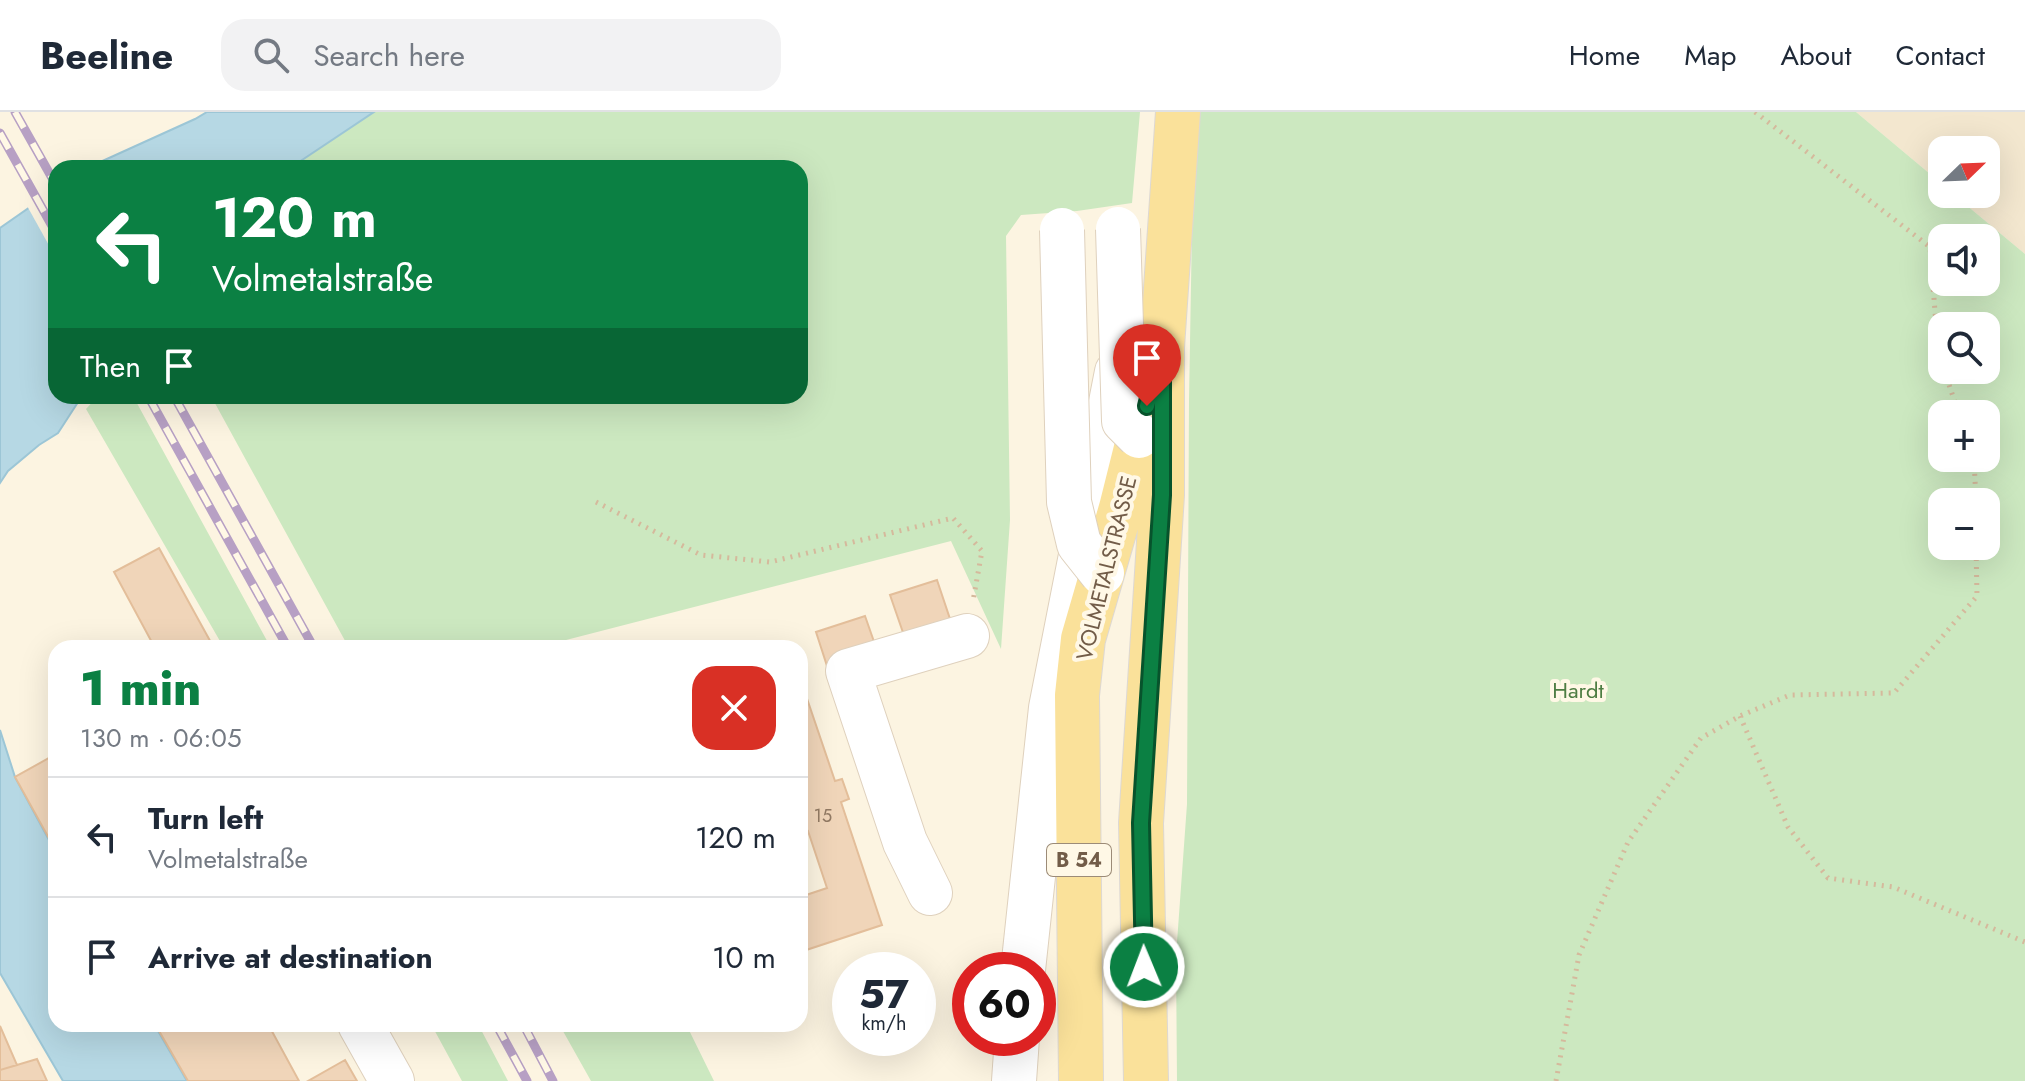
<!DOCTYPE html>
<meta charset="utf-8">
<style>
:root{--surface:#fff;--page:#f2f2f3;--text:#1f2937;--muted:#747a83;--line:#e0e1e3;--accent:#0b8043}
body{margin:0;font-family:Jost,sans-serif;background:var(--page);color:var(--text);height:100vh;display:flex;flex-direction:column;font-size:30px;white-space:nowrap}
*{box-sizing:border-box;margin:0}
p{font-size:26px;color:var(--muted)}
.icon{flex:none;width:44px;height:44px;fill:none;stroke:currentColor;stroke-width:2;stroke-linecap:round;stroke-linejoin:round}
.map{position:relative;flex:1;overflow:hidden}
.sheet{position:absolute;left:48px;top:528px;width:760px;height:392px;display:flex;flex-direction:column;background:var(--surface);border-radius:24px;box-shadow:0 8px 32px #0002}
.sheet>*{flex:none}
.banner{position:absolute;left:48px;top:48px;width:760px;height:244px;border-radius:24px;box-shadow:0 8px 32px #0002;background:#0b8043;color:#fff;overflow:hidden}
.needle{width:52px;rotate:67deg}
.tools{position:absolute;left:1928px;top:24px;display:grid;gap:16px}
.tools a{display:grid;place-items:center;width:72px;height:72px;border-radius:16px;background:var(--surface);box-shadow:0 8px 32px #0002;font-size:40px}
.speed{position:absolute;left:832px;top:840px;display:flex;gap:16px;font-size:40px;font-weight:700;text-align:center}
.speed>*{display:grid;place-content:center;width:104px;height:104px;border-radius:50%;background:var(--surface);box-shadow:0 8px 32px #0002;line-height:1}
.speed small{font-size:20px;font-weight:400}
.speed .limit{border:12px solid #d22;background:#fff;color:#111}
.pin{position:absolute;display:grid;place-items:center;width:68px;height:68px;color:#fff;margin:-82px -34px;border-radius:50% 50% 50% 0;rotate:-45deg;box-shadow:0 0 8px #0007}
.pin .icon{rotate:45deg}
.me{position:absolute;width:88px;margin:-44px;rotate:359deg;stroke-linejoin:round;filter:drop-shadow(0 0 6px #0008)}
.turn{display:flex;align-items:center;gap:28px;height:168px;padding:0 32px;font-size:36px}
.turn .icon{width:104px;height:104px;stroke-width:2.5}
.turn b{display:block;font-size:56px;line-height:68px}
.then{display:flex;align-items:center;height:76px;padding:0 32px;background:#0003;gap:16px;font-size:30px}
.round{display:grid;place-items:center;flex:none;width:84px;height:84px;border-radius:24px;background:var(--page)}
.summary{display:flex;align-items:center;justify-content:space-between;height:136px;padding:0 32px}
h1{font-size:48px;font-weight:800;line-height:60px;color:var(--accent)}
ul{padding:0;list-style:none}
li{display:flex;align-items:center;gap:24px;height:120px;padding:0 32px;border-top:2px solid var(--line)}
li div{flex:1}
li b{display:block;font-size:30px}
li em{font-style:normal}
header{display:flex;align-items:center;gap:48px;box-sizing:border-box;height:112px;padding:0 40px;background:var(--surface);border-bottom:2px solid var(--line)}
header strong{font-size:38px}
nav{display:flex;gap:44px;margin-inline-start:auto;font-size:28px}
.search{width:560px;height:72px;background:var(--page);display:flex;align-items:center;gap:20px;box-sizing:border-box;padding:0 28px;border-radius:24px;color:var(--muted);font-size:30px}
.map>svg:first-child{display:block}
.residential{fill:#f3e7cf}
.green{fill:#cce8c0;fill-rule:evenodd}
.water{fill:#b6d8e4;stroke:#9cc6d6;stroke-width:2}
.pier{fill:#fcf4e1}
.building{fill:#f0d5b9;stroke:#e3be9a;stroke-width:2}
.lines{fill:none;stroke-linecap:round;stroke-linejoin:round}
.minor-casing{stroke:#dfd1bd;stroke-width:46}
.major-casing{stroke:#ddd8d3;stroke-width:46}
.path{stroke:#d5b99c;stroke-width:5;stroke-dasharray:2 6;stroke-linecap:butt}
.minor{stroke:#fff;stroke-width:44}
.major{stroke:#fae19a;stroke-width:44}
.rail-casing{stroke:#b7a0c4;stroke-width:9}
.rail{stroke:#fff8e6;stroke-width:6;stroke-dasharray:18;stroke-linecap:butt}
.minor-bridge-casing{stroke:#dfd1bd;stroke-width:46;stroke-linecap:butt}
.minor-bridge{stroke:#fff;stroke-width:44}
.route-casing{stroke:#07532c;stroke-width:20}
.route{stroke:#0b8043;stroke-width:14}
.labels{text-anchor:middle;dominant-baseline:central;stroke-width:8;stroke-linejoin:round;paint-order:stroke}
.number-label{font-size:18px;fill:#927a64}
.shield{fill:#fff8e6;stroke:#9c8b77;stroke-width:2}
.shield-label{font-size:20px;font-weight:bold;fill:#725c48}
.street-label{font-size:22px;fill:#725c48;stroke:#fff8e6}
.park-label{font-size:22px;fill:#4e7d43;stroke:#fff8e6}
</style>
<header>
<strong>Beeline</strong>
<div class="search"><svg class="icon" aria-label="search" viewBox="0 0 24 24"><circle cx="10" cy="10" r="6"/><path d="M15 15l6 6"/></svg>Search here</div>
<nav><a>Home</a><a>Map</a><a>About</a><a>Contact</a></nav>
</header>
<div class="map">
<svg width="2025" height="969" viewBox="0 0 2025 969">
<rect width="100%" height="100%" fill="#fcf4e1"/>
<!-- residential -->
<path class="residential" d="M1856,0H2025V142L1953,82H1986V38H1942V72Z"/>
<!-- green -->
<path class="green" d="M374,0H1140L1132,91L1077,99L1021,103L1006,124L1010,408L1001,537L951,429L535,536H349L211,284H800V56H290Z
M1194,0H1856L1942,72V82H1953L2025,142V969H1177L1176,844L1187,692L1189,288ZM1942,126H1986V170H1942ZM1942,214H1986V258H1942ZM1942,302H1986V346H1942ZM1942,390H1986V434H1942Z
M98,284H133L271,536H224L86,297Z
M431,912H478L508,969H462Z
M559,912H686L714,969H591Z"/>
<!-- water -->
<path class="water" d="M207,0H374L290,56H87L195,7Z
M56,77V284H82L58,321L39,333L8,359L0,371V116Z
M0,618L15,665L56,741V912H154L187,969H63L0,861Z"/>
<!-- pier -->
<path class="pier" d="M56,73V146L26,92Z"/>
<!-- building -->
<path class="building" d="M159,436L214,536H155L114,460Z
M937,468L953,516L907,532L890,483Z
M865,504L878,541L828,557L816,520Z
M800,566L835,669L842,667L849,687L841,690L882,813L800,840V785L827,776L808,719L800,721Z
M56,642V739L15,665Z
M155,912H268L299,969H188Z
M0,914L17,953L0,958Z
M37,947L47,969H0V958Z
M345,948L357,969H308Z"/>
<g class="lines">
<defs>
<path id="minor" d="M930,781L905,730L848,559L967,524
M1023,858L1051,596L1117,260
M360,912L392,969
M1014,969L1017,926"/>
<path id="major" d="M1081,969L1077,583L1083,527L1121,396L1145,300
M1146,969L1141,711L1162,383V235L1178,0"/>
</defs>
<!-- minor casing -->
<use href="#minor" class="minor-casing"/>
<!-- major casing -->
<use href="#major" class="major-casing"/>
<!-- path -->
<path class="path" d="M1755,0L1930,135L1938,238L1942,251
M1944,258L1959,302
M1974,346L1976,390
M596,390L701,443L770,450L953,406L982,439L973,489
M1740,604L1788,715L1828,766L1893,775L2025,830
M1556,969L1579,843L1628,730L1701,626L1740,604L1790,583L1894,581L1977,484L1976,434"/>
<!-- minor -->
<use href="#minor" class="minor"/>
<!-- major -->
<use href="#major" class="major"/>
<defs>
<path id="rail" d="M15,0L56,73
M0,21L56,121
M148,284L288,536
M174,284L314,536
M496,912L527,969
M523,912L553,969"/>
</defs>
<!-- rail casing -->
<use href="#rail" class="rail-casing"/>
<!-- rail -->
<use href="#rail" class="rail"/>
<defs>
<path id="minor-bridge" d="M1118,117L1124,309L1139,324
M1062,118L1069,390L1079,432L1102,461"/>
</defs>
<!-- minor-bridge casing -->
<use href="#minor-bridge" class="minor-bridge-casing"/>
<!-- minor-bridge -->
<use href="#minor-bridge" class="minor-bridge"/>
</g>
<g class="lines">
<defs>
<path id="route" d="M1144,855L1141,711L1162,383V235L1147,294"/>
</defs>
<!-- route casing -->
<use href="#route" class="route-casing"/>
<!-- route -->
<use href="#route" class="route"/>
</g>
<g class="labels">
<!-- number labels -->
<g class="number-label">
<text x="823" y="704">15</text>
</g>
<!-- shield labels -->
<rect class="shield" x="1047" y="732" width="64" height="32" rx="6"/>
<g class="shield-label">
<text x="1079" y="748">B 54</text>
</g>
<!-- street labels -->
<g class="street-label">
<text transform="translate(1106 456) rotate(-76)">VOLMETALSTRASSE</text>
</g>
<!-- park labels -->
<g class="park-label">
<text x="1578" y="578">Hardt</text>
</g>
</g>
</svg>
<div class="tools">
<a><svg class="needle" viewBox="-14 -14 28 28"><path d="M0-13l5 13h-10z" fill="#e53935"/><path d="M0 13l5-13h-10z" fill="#747a83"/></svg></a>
<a><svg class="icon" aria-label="sound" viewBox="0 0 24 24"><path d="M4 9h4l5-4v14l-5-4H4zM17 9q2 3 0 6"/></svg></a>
<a><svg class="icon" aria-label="search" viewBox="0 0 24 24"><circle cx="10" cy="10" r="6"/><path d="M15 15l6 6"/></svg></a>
<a>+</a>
<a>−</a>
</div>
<div class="speed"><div>57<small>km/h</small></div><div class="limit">60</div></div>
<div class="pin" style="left:1147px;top:294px;background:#d93025"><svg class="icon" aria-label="arrive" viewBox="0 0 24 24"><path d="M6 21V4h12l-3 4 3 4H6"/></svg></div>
<svg class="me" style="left:1144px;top:855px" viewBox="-20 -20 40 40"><circle r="17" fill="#0b8043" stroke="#fff" stroke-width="3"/><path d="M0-11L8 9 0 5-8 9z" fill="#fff"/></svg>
<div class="banner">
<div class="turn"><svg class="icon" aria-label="left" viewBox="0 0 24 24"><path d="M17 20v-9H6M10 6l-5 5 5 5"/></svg><div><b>120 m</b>Volmetalstraße</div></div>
<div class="then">Then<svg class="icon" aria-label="arrive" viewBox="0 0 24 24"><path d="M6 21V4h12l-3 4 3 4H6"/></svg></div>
</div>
<section class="sheet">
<div class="summary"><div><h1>1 min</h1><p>130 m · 06:05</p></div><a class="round" style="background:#d93025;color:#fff"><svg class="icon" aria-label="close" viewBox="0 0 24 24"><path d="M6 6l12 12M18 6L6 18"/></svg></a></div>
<ul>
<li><svg class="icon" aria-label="left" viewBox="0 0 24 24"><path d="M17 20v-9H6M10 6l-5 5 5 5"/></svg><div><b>Turn left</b><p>Volmetalstraße</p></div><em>120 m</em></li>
<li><svg class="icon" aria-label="arrive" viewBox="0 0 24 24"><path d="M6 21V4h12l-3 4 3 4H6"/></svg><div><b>Arrive at destination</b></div><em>10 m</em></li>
</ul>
</section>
</div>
